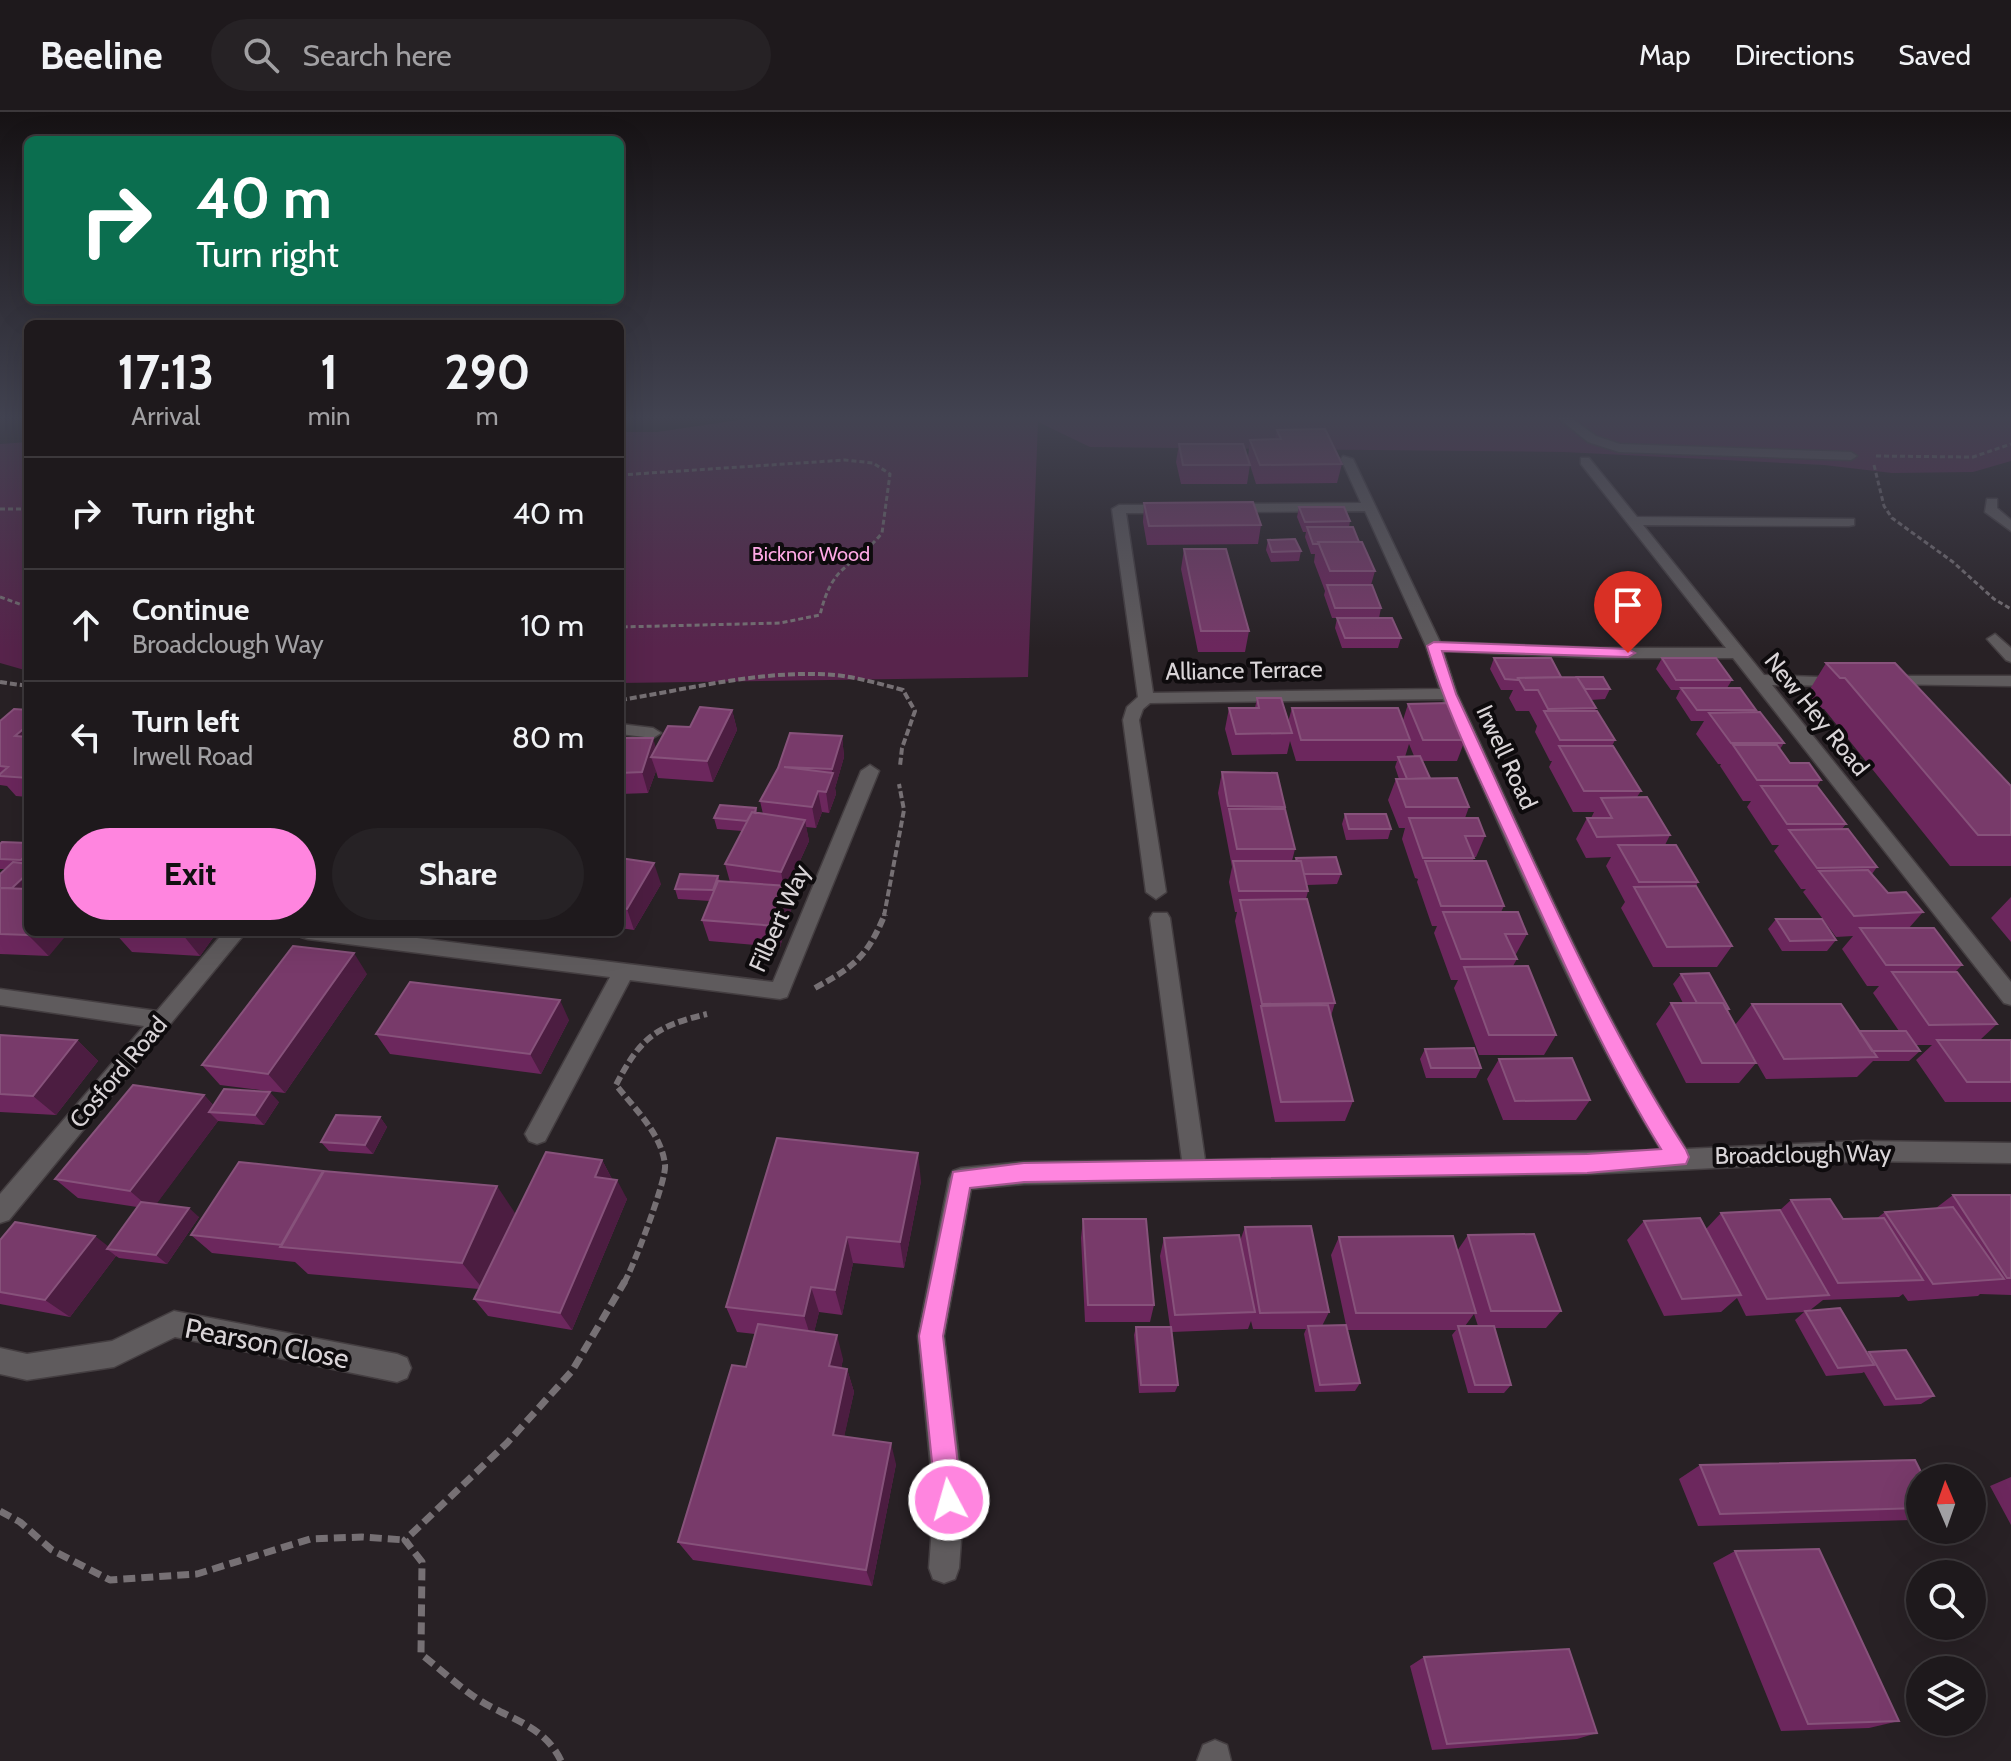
<!DOCTYPE html>
<style>
:root{--surface:#1e191c;--page:#262225;--text:#f1f3f6;--muted:#a1a0a3;--line:#3c383b;--accent:#ff85df}
body{margin:0;font-family:Cabin,sans-serif;background:var(--page);color:var(--text);height:100vh;display:flex;flex-direction:column;font-size:30px;white-space:nowrap}
*{box-sizing:border-box;margin:0}
p{font-size:26px;color:var(--muted)}
.icon{flex:none;width:44px;height:44px;fill:none;stroke:currentColor;stroke-width:2;stroke-linecap:round;stroke-linejoin:round}
.map{position:relative;flex:1;overflow:hidden}
.drawer{position:absolute;left:24px;top:208px;width:600px;height:616px;display:flex;flex-direction:column;background:var(--surface);border-radius:12px;box-shadow:0 8px 32px #0002,0 0 0 2px var(--line)}
.drawer>*{flex:none}
.top-card{position:absolute;left:24px;top:24px;width:600px;height:168px;border-radius:12px;box-shadow:0 8px 32px #0002,0 0 0 2px var(--line);background:#0b6e4f;color:#fff;overflow:hidden}
.needle{width:52px;rotate:358deg}
.controls{position:absolute;left:1906px;top:1352px;display:grid;gap:16px}
.controls a{display:grid;place-items:center;width:80px;height:80px;border-radius:50%;background:var(--surface);box-shadow:0 8px 32px #0002,0 0 0 2px var(--line);font-size:40px}
.pin{position:absolute;display:grid;place-items:center;width:68px;height:68px;color:#fff;margin:-82px -34px;border-radius:50% 50% 50% 0;rotate:-45deg;box-shadow:0 0 8px #0007}
.pin .icon{rotate:45deg}
.me{position:absolute;width:88px;margin:-44px;rotate:354deg;stroke-linejoin:round;filter:drop-shadow(0 0 6px #0008)}
.turn{display:flex;align-items:center;gap:28px;height:168px;padding:0 40px;font-size:36px}
.turn .icon{width:104px;height:104px;stroke-width:2.5}
.turn b{display:block;font-size:56px;line-height:68px}
.eta{display:flex;justify-content:space-evenly;align-items:center;height:136px;text-align:center}
.eta b{font-size:48px;font-weight:700;line-height:56px}
.action{display:flex;gap:16px;margin-top:auto;padding:16px 40px}
.action a{flex:1;height:92px;border-radius:48px;background:var(--accent);color:#111;font-size:32px;font-weight:700;line-height:92px;text-align:center}
.action a+a{background:var(--page);color:var(--text)}
ul{padding:0;list-style:none}
li{display:flex;align-items:center;gap:24px;height:112px;padding:0 40px;border-top:2px solid var(--line)}
li div{flex:1}
li b{display:block;font-size:30px}
li em{font-style:normal}
header{display:flex;align-items:center;gap:48px;box-sizing:border-box;height:112px;padding:0 40px;background:var(--surface);border-bottom:2px solid var(--line)}
header strong{font-size:38px}
nav{display:flex;gap:44px;margin-inline-start:auto;font-size:28px}
.search{width:560px;height:72px;background:var(--page);display:flex;align-items:center;gap:20px;box-sizing:border-box;padding:0 28px;border-radius:44px;color:var(--muted);font-size:30px}
.map>svg:first-child{display:block}
.green{fill:#58244c}
.lines{fill:none;stroke-linecap:round;stroke-linejoin:round}
.minor-casing{stroke:#443e41;stroke-width:3}
.path-far3{stroke:#767074;stroke-width:3;stroke-dasharray:5 3;stroke-linecap:butt}
.path-far2{stroke:#767074;stroke-width:4;stroke-dasharray:7 3;stroke-linecap:butt}
.path-far1{stroke:#767074;stroke-width:6;stroke-dasharray:9 4;stroke-linecap:butt}
.path{stroke:#767074;stroke-width:7;stroke-dasharray:12 6;stroke-linecap:butt}
.minor{fill:#5f5b5d;fill-rule:evenodd}
.wall{fill:#6c275d;fill-rule:evenodd}
.shaded-wall{fill:#4c1d41}
.building{fill:#783a6a;stroke:#87527b;stroke-width:2}
.route{fill:#ff85df;stroke:#a65691;stroke-width:2}
.labels{text-anchor:middle;dominant-baseline:central;stroke-width:8;stroke-linejoin:round;paint-order:stroke}
.far-park-label{font-size:20px;fill:#fea9e5;stroke:#0e0b0d}
.street-label{font-size:24px;fill:#d9d4d7;stroke:#0e0b0d}
.near-street-label{font-size:28px;fill:#d9d4d7;stroke:#0e0b0d}
</style>
<header>
<strong>Beeline</strong>
<div class="search"><svg class="icon" aria-label="search" viewBox="0 0 24 24"><circle cx="10" cy="10" r="6"/><path d="M15 15l6 6"/></svg>Search here</div>
<nav><a>Map</a><a>Directions</a><a>Saved</a></nav>
</header>
<div class="map">
<svg width="2011" height="1649" viewBox="0 0 2011 1649">
<rect width="100%" height="100%" fill="#282125"/>
<!-- green -->
<path class="green" d="M759,305H2011V349L1973,360L1892,361L1824,353L1564,340L1090,335L1038,310L1028,565L620,571V320H657Z
M28,330V559L0,551V332Z"/>
<g class="lines">
<defs>
<path id="minor" d="M1557,305H1570L1596,324L1620,332L1851,340L1857,344L1851,348L1619,340L1588,330Z
M1343,344L1353,347L1440,530L1600,536H1726L1581,352V346H1589L1637,405L1854,407V413L1849,414L1643,413L1764,563L1845,566L1847,569L1839,574L1772,573L2011,870V893L2004,891L1733,546H1600L1443,539L1457,582C1529,735 1595,894 1686,1037L1862,1029L2011,1031V1051L1862,1049L1587,1062L1024,1072L971,1077L944,1224L964,1388L959,1456L955,1467L944,1471L933,1467L929,1456L934,1388L918,1224L949,1067L953,1059L961,1056L1024,1050L1182,1048L1150,806L1153,801H1167L1170,806L1205,1048L1661,1038C1574,896 1512,738 1443,587L1150,591L1143,597L1139,608L1166,780L1156,787L1146,780L1123,608L1127,595L1138,585L1112,397L1119,393H1172L1179,397L1172,401H1126L1153,581L1440,577L1426,534L1365,399L1228,400L1221,396L1228,392L1361,391L1341,347Z
M1987,387H1997V396L2011,408V419L1985,400Z
M1995,522L2011,536V550L2006,548L1987,527Z
M1887,564H2011V574L1881,572L1879,569Z
M620,612L653,616L661,621L653,626L620,622Z
M870,653L879,659L787,885L780,887L630,868L545,1029L537,1032L529,1029L525,1022L610,865L308,827L301,825L298,820H369L773,870L861,659Z
M224,820H246L9,1108L0,1111V1082L144,914L0,893V877L157,899Z
M174,1199L397,1242L407,1246L411,1256L407,1266L397,1270L175,1225L114,1255L27,1268L0,1262V1236L27,1242L112,1229Z
M1215,1628L1227,1633L1231,1649H1197L1203,1633Z"/>
</defs>
<!-- minor casing -->
<use href="#minor" class="minor-casing"/>
<!-- path-far3 -->
<path class="path-far3" d="M1876,344L1973,345L2011,332
M1874,353L1884,394L1892,406L1953,450L1994,487L2011,497
M620,363L845,348L873,351L890,362L882,421C852,458 833,449 820,503L780,511L620,515
M0,397H28
M0,485L28,495"/>
<!-- path-far2 -->
<path class="path-far2" d="M0,570L28,574
M620,588C691,577 764,557 836,563C859,566 881,572 903,578L915,599L902,636L900,654
M884,804L904,698L899,672"/>
<!-- path-far1 -->
<path class="path-far1" d="M815,876C855,854 867,845 885,802
M624,1171C633,1156 667,1067 665,1053C662,1022 634,996 616,973C640,926 656,914 707,902"/>
<!-- path -->
<path class="path" d="M0,1399L20,1410L52,1438L110,1468L197,1462L310,1427L362,1425L405,1428
M561,1649C544,1612 507,1607 476,1586C457,1573 439,1556 421,1542L422,1450L405,1428L507,1331L572,1259L625,1169"/>
<!-- minor -->
<use href="#minor" class="minor"/>
</g>
<!-- wall -->
<path class="wall" d="M1277,318L1342,352L1337,371L1256,372L1250,353L1247,372H1181L1176,350L1179,332L1248,345L1250,328L1275,327Z
M1144,391L1261,413L1258,432L1147,433L1143,410Z
M1299,395L1350,409L1349,415L1359,430L1375,459L1371,473L1381,496L1379,506L1401,526L1398,536H1342L1335,516L1337,506H1354H1332L1324,483L1325,479L1314,450L1315,442H1311L1305,425L1306,420H1303L1297,405Z
M1268,428L1301,439L1299,449L1271,450L1266,438Z
M1184,437L1249,519L1245,540H1198L1181,457Z
M1494,546L1561,565L1610,577L1605,587L1591,588L1596,596L1595,599L1615,628L1612,634L1641,679L1637,685L1670,723L1665,733L1698,770L1696,774L1732,834L1717,855H1653L1621,796L1625,790L1606,754L1611,745L1586,746L1576,727L1587,706H1591L1594,700H1573L1549,655L1552,649H1550L1535,620L1537,614L1529,599H1516L1509,586L1513,578H1501L1490,557Z
M1662,546L1732,568L1727,576L1756,598L1755,600L1784,631L1780,637L1790,651L1821,668L1817,674L1846,712L1842,717L1877,755L1872,762L1888,781L1923,800L1909,816L1962,853L1955,860L1997,912L1980,928H2011V990H1945L1916,948L1932,933H1916L1920,939L1909,949H1873L1857,965L1766,967L1735,913L1752,892L1859,919H1899L1873,881L1879,874H1867L1842,837L1853,824L1836,825L1803,780L1806,777H1801L1774,739L1779,733H1772L1747,695L1751,689H1743L1720,654L1721,652H1718L1696,622L1704,609H1691L1676,586L1680,578H1671L1656,557Z
M1826,551L2011,674V754H1950L1824,597H1819L1807,582Z
M1257,586L1288,610L1292,596L1403,608L1408,592L1465,628L1457,649H1422L1430,666L1469,695L1465,706L1485,724L1476,745H1474L1473,749L1504,794L1501,800L1527,822L1516,842H1514L1517,847L1513,854L1556,923L1544,943H1479L1454,876L1458,868H1451L1434,821L1437,814H1432L1417,770L1418,767L1415,766L1402,727L1405,716H1399L1388,688L1396,667H1399L1395,655L1397,649H1296L1290,629L1287,642L1232,643L1225,617L1229,596H1255ZM1409,632L1414,644L1405,645Z
M28,598V685L16,684L7,674L0,673V609Z
M732,598L737,618L713,670L658,666L656,659L648,681L620,682V626L656,636L690,615Z
M842,624L844,645L835,676L836,682L829,701L822,700L816,716L806,715L809,729L788,775L792,795L780,835L709,829L702,808L710,789L678,787L675,777L718,764L720,769L730,770L725,752L742,719L717,717L714,706L756,696L757,701L763,702L760,689L778,656Z
M1222,660L1285,695L1284,697L1295,737L1292,749H1295L1296,746L1341,762L1337,772L1307,773L1308,779L1306,787L1335,891L1331,904L1353,989L1345,1009L1275,1010L1235,809L1237,800H1235L1229,770L1232,755L1218,681Z
M1345,702L1391,717L1388,727L1346,728L1342,712Z
M28,731V820L49,844L0,842V762L5,757H0V732Z
M620,746L661,772L634,818L620,816Z
M2011,785V830L1991,806Z
M1776,807L1836,828L1827,839H1782L1768,817Z
M114,820H217L200,844L132,840Z
M367,862L285,981L220,973L202,953Z
M1681,862L1729,897L1728,899L1756,951L1739,971H1686L1656,912L1671,891H1683L1673,872Z
M569,908L541,962L390,942L376,922Z
M0,923L77,928L98,949L56,1003L0,1000Z
M1425,937L1481,956L1476,966H1426L1420,947Z
M1499,947L1590,988L1576,1008H1503L1487,967Z
M204,983L213,993L279,990L264,1013L218,1009L156,1092L199,1105L167,1152L119,1146L116,1144L70,1205L0,1192V1128L109,1135L137,1095L78,1086L55,1067Z
M380,1005L387,1015L373,1042L329,1039L321,1030Z
M602,1048L612,1067L627,1087L572,1218L488,1204L474,1187L479,1177L308,1162L295,1150L212,1141L191,1123L515,1101L511,1112Z
M921,1069L904,1156L853,1151L842,1203L819,1200L814,1220L843,1247L841,1256L847,1257L854,1280L844,1324L896,1352L872,1474L693,1448L678,1430L746,1255L755,1222L737,1220L726,1195Z
M1953,1083H2011V1183L1980,1182L1978,1184L1908,1189L1903,1182L1899,1185L1823,1188L1809,1199L1867,1242L1869,1240L1934,1284L1921,1292L1884,1294L1864,1260L1862,1261L1826,1264L1795,1208L1804,1200L1746,1204L1737,1186L1721,1200L1664,1204L1627,1128L1644,1109L1706,1117L1721,1101L1780,1098L1791,1088L1843,1107L1877,1106L1885,1100L1936,1096Z
M1083,1107L1154,1193L1150,1210H1085L1081,1126Z
M1245,1115L1329,1200L1322,1214L1346,1213L1331,1143L1339,1125L1457,1139L1468,1123L1561,1199L1546,1216H1494L1511,1273L1504,1281H1468L1452,1223L1456,1218H1347L1360,1271L1355,1279L1315,1280L1304,1222L1306,1217H1253L1251,1209L1248,1217L1172,1220L1178,1273L1175,1280L1139,1281L1134,1223L1136,1215H1170L1160,1144L1164,1126L1240,1129ZM1474,1202L1478,1214H1465Z
M1700,1353L1920,1366V1405L1912,1408L1698,1414L1679,1367Z
M2011,1365V1413L1990,1374Z
M1735,1439L1899,1609L1869,1616L1781,1619L1713,1451Z
M1424,1545L1597,1621L1577,1627L1432,1638L1410,1554Z"/>
<!-- shaded-wall -->
<path class="shaded-wall" d="M732,598L737,618L713,670L707,649Z
M28,613V640L15,624Z
M842,624L844,645L835,676L836,682L829,701L826,680L832,663V657Z
M653,626L659,646L651,645L656,659L648,681L642,660Z
M818,679L822,700L816,716L812,695Z
M805,708L809,729L788,775L792,795L780,835L775,814L785,781L781,760Z
M28,741V756L21,748Z
M654,751L661,772L634,818L627,797Z
M28,761V781L7,780Z
M31,820H69L49,844L28,823Z
M185,820H217L200,844L183,823Z
M354,841L367,862L285,981L268,962Z
M560,888L569,908L541,962L530,942Z
M77,928L98,949L56,1003L33,984Z
M270,980L279,990L264,1013L255,1003Z
M204,983L220,1001L209,1000L218,1009L152,1098L130,1079Z
M380,1005L387,1015L373,1042L365,1033Z
M918,1041L921,1069L904,1156L900,1130Z
M602,1048L612,1067L605,1084L595,1065Z
M617,1068L627,1087L572,1218L560,1201Z
M497,1074L515,1101L483,1177L462,1151Z
M189,1096L199,1105L167,1152L156,1143Z
M95,1124L113,1138L107,1137L116,1144L70,1205L45,1188Z
M847,1125L853,1151L842,1203L835,1178Z
M811,1175L819,1200L812,1229L804,1204Z
M837,1223L843,1247L837,1278L829,1254Z
M847,1257L854,1280L840,1344L833,1323Z
M891,1331L896,1352L872,1474L866,1458Z"/>
<!-- building -->
<path class="building" d="M1325,317L1342,352L1260,353L1250,328L1281,327L1277,318Z
M1179,332H1243L1250,353H1183Z
M1253,390L1261,413L1149,414L1144,391Z
M1299,395H1344L1350,409L1305,410Z
M1307,415H1353L1359,430H1318L1319,432H1313Z
M1295,427L1301,439L1272,440L1268,428Z
M1318,430H1362L1375,459H1330Z
M1184,437H1226L1249,519H1201Z
M1327,473H1372L1381,496H1335Z
M1337,506H1392L1401,526H1345Z
M1494,546H1551L1561,565L1518,566L1517,568L1505,567Z
M1662,546H1716L1732,568H1676Z
M1826,551H1895L2011,674V723H1978L1845,566H1840Z
M1577,565L1596,596L1548,597L1538,578H1525L1518,566Z
M1577,565H1603L1610,577H1585Z
M1681,576H1740L1756,598H1697Z
M1257,586H1281L1292,621L1236,622L1229,596H1259Z
M1448,591L1465,628H1423L1408,592Z
M700,595L732,598L707,649L651,645L668,614L690,615Z
M1292,596H1398L1410,628H1301Z
M14,597L28,598V613L15,624L28,625V666L0,664V662L8,655L0,654V609Z
M1544,599H1597L1615,628H1560Z
M1760,600L1784,631H1731L1709,601Z
M790,621L842,624L832,657L784,655L833,661L826,680L818,679L812,695L760,689L778,656Z
M620,626H653L642,660L620,661Z
M1733,633H1777L1790,651H1809L1821,668H1757Z
M1559,634H1613L1641,679H1584Z
M1420,644L1430,666L1407,667L1398,645Z
M1222,660L1277,661L1285,695L1228,694Z
M1457,666L1469,695H1406L1396,667Z
M1761,674H1817L1846,712H1787Z
M1647,685L1670,723L1597,725L1587,706H1612L1601,686Z
M720,693L756,696L755,701L752,700L747,709L714,706Z
M1229,697H1285L1295,737H1237Z
M752,700L805,708L781,760L725,752Z
M1345,702H1386L1391,717H1349Z
M1409,706H1478L1485,724H1465L1474,746H1423Z
M1848,717L1877,755L1817,756L1789,718Z
M2,730L28,731V741L21,748L0,747V732Z
M1618,733H1676L1698,770H1639Z
M1336,745L1341,762H1304L1301,749H1297L1296,746Z
M620,746L654,751L627,797L620,796Z
M1233,749H1301L1308,779H1239Z
M1425,749H1486L1504,794H1441Z
M13,750L28,752V761L12,776H0V762Z
M1868,758L1888,781L1906,780L1923,800L1854,804L1819,759Z
M680,762L718,764L713,778L675,777Z
M718,769L788,774L775,814L702,808Z
M1696,774L1732,834L1667,835L1634,775Z
M0,776L28,777V820H31L28,823L0,822Z
M1307,787L1335,891L1262,892L1240,788Z
M1443,800H1518L1527,822H1505L1517,847H1461Z
M1776,807H1822L1836,828L1790,829Z
M1860,816H1934L1962,853H1886Z
M126,820H185L183,823Z
M293,834L354,841L268,962L202,953Z
M1528,854L1556,923H1489L1464,855Z
M1892,860H1957L1997,912L1929,913Z
M1709,861L1729,897H1726L1723,891H1697L1681,862Z
M410,870L560,888L530,942L376,922Z
M1671,891H1723L1756,951H1702Z
M1752,892H1841L1877,945L1784,947Z
M1328,893L1353,989L1281,990L1261,894Z
M1859,919H1906L1920,939H1872Z
M0,923L77,928L33,984L0,982Z
M1937,928H2011V970H1967Z
M1474,936L1481,956H1431L1425,937Z
M1572,946L1590,988L1515,989L1499,947Z
M133,973L204,983L130,1079L55,1067Z
M224,977L270,980L255,1003L209,1000Z
M336,1003L380,1005L365,1033L321,1030Z
M777,1026L918,1041L900,1130L847,1125L835,1178L811,1175L804,1204L726,1195Z
M546,1040L602,1048L595,1065L617,1068L560,1201L474,1187Z
M239,1050L324,1059L282,1133L191,1123Z
M323,1059L497,1074L462,1151L280,1135Z
M1953,1083H2011V1166H2007Z
M1830,1087L1843,1107L1884,1106L1923,1168L1838,1171L1791,1088Z
M141,1090L189,1096L156,1143L107,1137Z
M1953,1095L2004,1167L1933,1172L1885,1100Z
M1780,1098L1829,1183L1767,1187L1721,1101Z
M1700,1106L1741,1183L1682,1187L1644,1109Z
M1083,1107H1146L1154,1193H1088Z
M15,1110L95,1124L45,1188L0,1180V1128Z
M1311,1114L1329,1200L1260,1201L1245,1115Z
M1534,1122L1561,1199H1491L1468,1123Z
M1239,1123L1255,1200L1175,1203L1164,1126Z
M1453,1124L1476,1201H1356L1339,1125Z
M1840,1196L1874,1253L1838,1256L1805,1199Z
M758,1212L837,1223L829,1254L847,1257L833,1323L891,1331L866,1458L678,1430L732,1253L746,1255Z
M1346,1213L1360,1271L1320,1273L1308,1214Z
M1458,1214H1494L1511,1273H1475Z
M1136,1215H1171L1178,1273H1141Z
M1906,1238L1934,1284L1896,1287L1869,1240Z
M1915,1348L1924,1366H1920V1396L1720,1402L1700,1353Z
M1819,1437L1899,1609L1808,1612L1735,1439Z
M1569,1537L1597,1621L1447,1632L1424,1545Z"/>
<!-- sky -->
<linearGradient id="sky" x2="0" y2="1"><stop stop-color="#161214"/><stop offset="0.57" stop-color="#424351"/><stop offset="1" stop-color="#424351" stop-opacity="0"/></linearGradient>
<rect width="2011" height="536" fill="url(#sky)"/>
<!-- route -->
<path class="route" d="M1434,530L1628,537L1635,541L1628,545L1442,539L1456,582C1528,735 1594,895 1686,1038L1689,1045L1686,1052L1587,1061L1024,1070L970,1076L943,1224L962,1388L958,1398L949,1401L940,1398L936,1388L919,1224L953,1060L1024,1051L1587,1042L1661,1037C1605,946 1561,845 1517,748C1485,677 1449,608 1427,534Z"/>
<g class="labels">
<!-- far-park labels -->
<g class="far-park-label">
<text x="811" y="442">Bicknor Wood</text>
</g>
<!-- street labels -->
<g class="street-label">
<text transform="translate(1244 558) rotate(-1)">Alliance Terrace</text>
<text transform="translate(1817 602) rotate(51)">New Hey Road</text>
<text transform="translate(1507 645) rotate(65)">Irwell Road</text>
<text transform="translate(779 806) rotate(-66)">Filbert Way</text>
<text transform="translate(118 960) rotate(-50)">Cosford Road</text>
<text transform="translate(1803 1042) rotate(-1)">Broadclough Way</text>
</g>
<!-- near-street labels -->
<g class="near-street-label">
<text transform="translate(267 1231) rotate(11)">Pearson Close</text>
</g>
</g>
</svg>
<div class="controls">
<a><svg class="needle" viewBox="-14 -14 28 28"><path d="M0-13l5 13h-10z" fill="#e53935"/><path d="M0 13l5-13h-10z" fill="#a1a0a3"/></svg></a>
<a><svg class="icon" aria-label="search" viewBox="0 0 24 24"><circle cx="10" cy="10" r="6"/><path d="M15 15l6 6"/></svg></a>
<a><svg class="icon" aria-label="layers" viewBox="0 0 24 24"><path d="M12 4l9 5-9 5-9-5zM3 14l9 5 9-5"/></svg></a>
</div>
<div class="pin" style="left:1628px;top:541px;background:#d93025"><svg class="icon" aria-label="arrive" viewBox="0 0 24 24"><path d="M6 21V4h12l-3 4 3 4H6"/></svg></div>
<svg class="me" style="left:949px;top:1388px" viewBox="-20 -20 40 40"><circle r="17" fill="#ff85df" stroke="#fff" stroke-width="3"/><path d="M0-11L8 9 0 5-8 9z" fill="#fff"/></svg>
<div class="top-card">
<div class="turn"><svg class="icon" aria-label="right" viewBox="0 0 24 24"><path d="M7 20v-9h11M14 6l5 5-5 5"/></svg><div><b>40 m</b>Turn right</div></div>
</div>
<section class="drawer">
<div class="eta">
<div><b>17:13</b><p>Arrival</p></div>
<div><b>1</b><p>min</p></div>
<div><b>290</b><p>m</p></div>
</div>
<ul>
<li><svg class="icon" aria-label="right" viewBox="0 0 24 24"><path d="M7 20v-9h11M14 6l5 5-5 5"/></svg><div><b>Turn right</b></div><em>40 m</em></li>
<li><svg class="icon" aria-label="ahead" viewBox="0 0 24 24"><path d="M12 20V5M6 11l6-6 6 6"/></svg><div><b>Continue</b><p>Broadclough Way</p></div><em>10 m</em></li>
<li><svg class="icon" aria-label="left" viewBox="0 0 24 24"><path d="M17 20v-9H6M10 6l-5 5 5 5"/></svg><div><b>Turn left</b><p>Irwell Road</p></div><em>80 m</em></li>
</ul>
<div class="action"><a>Exit</a><a>Share</a></div>
</section>
</div>
